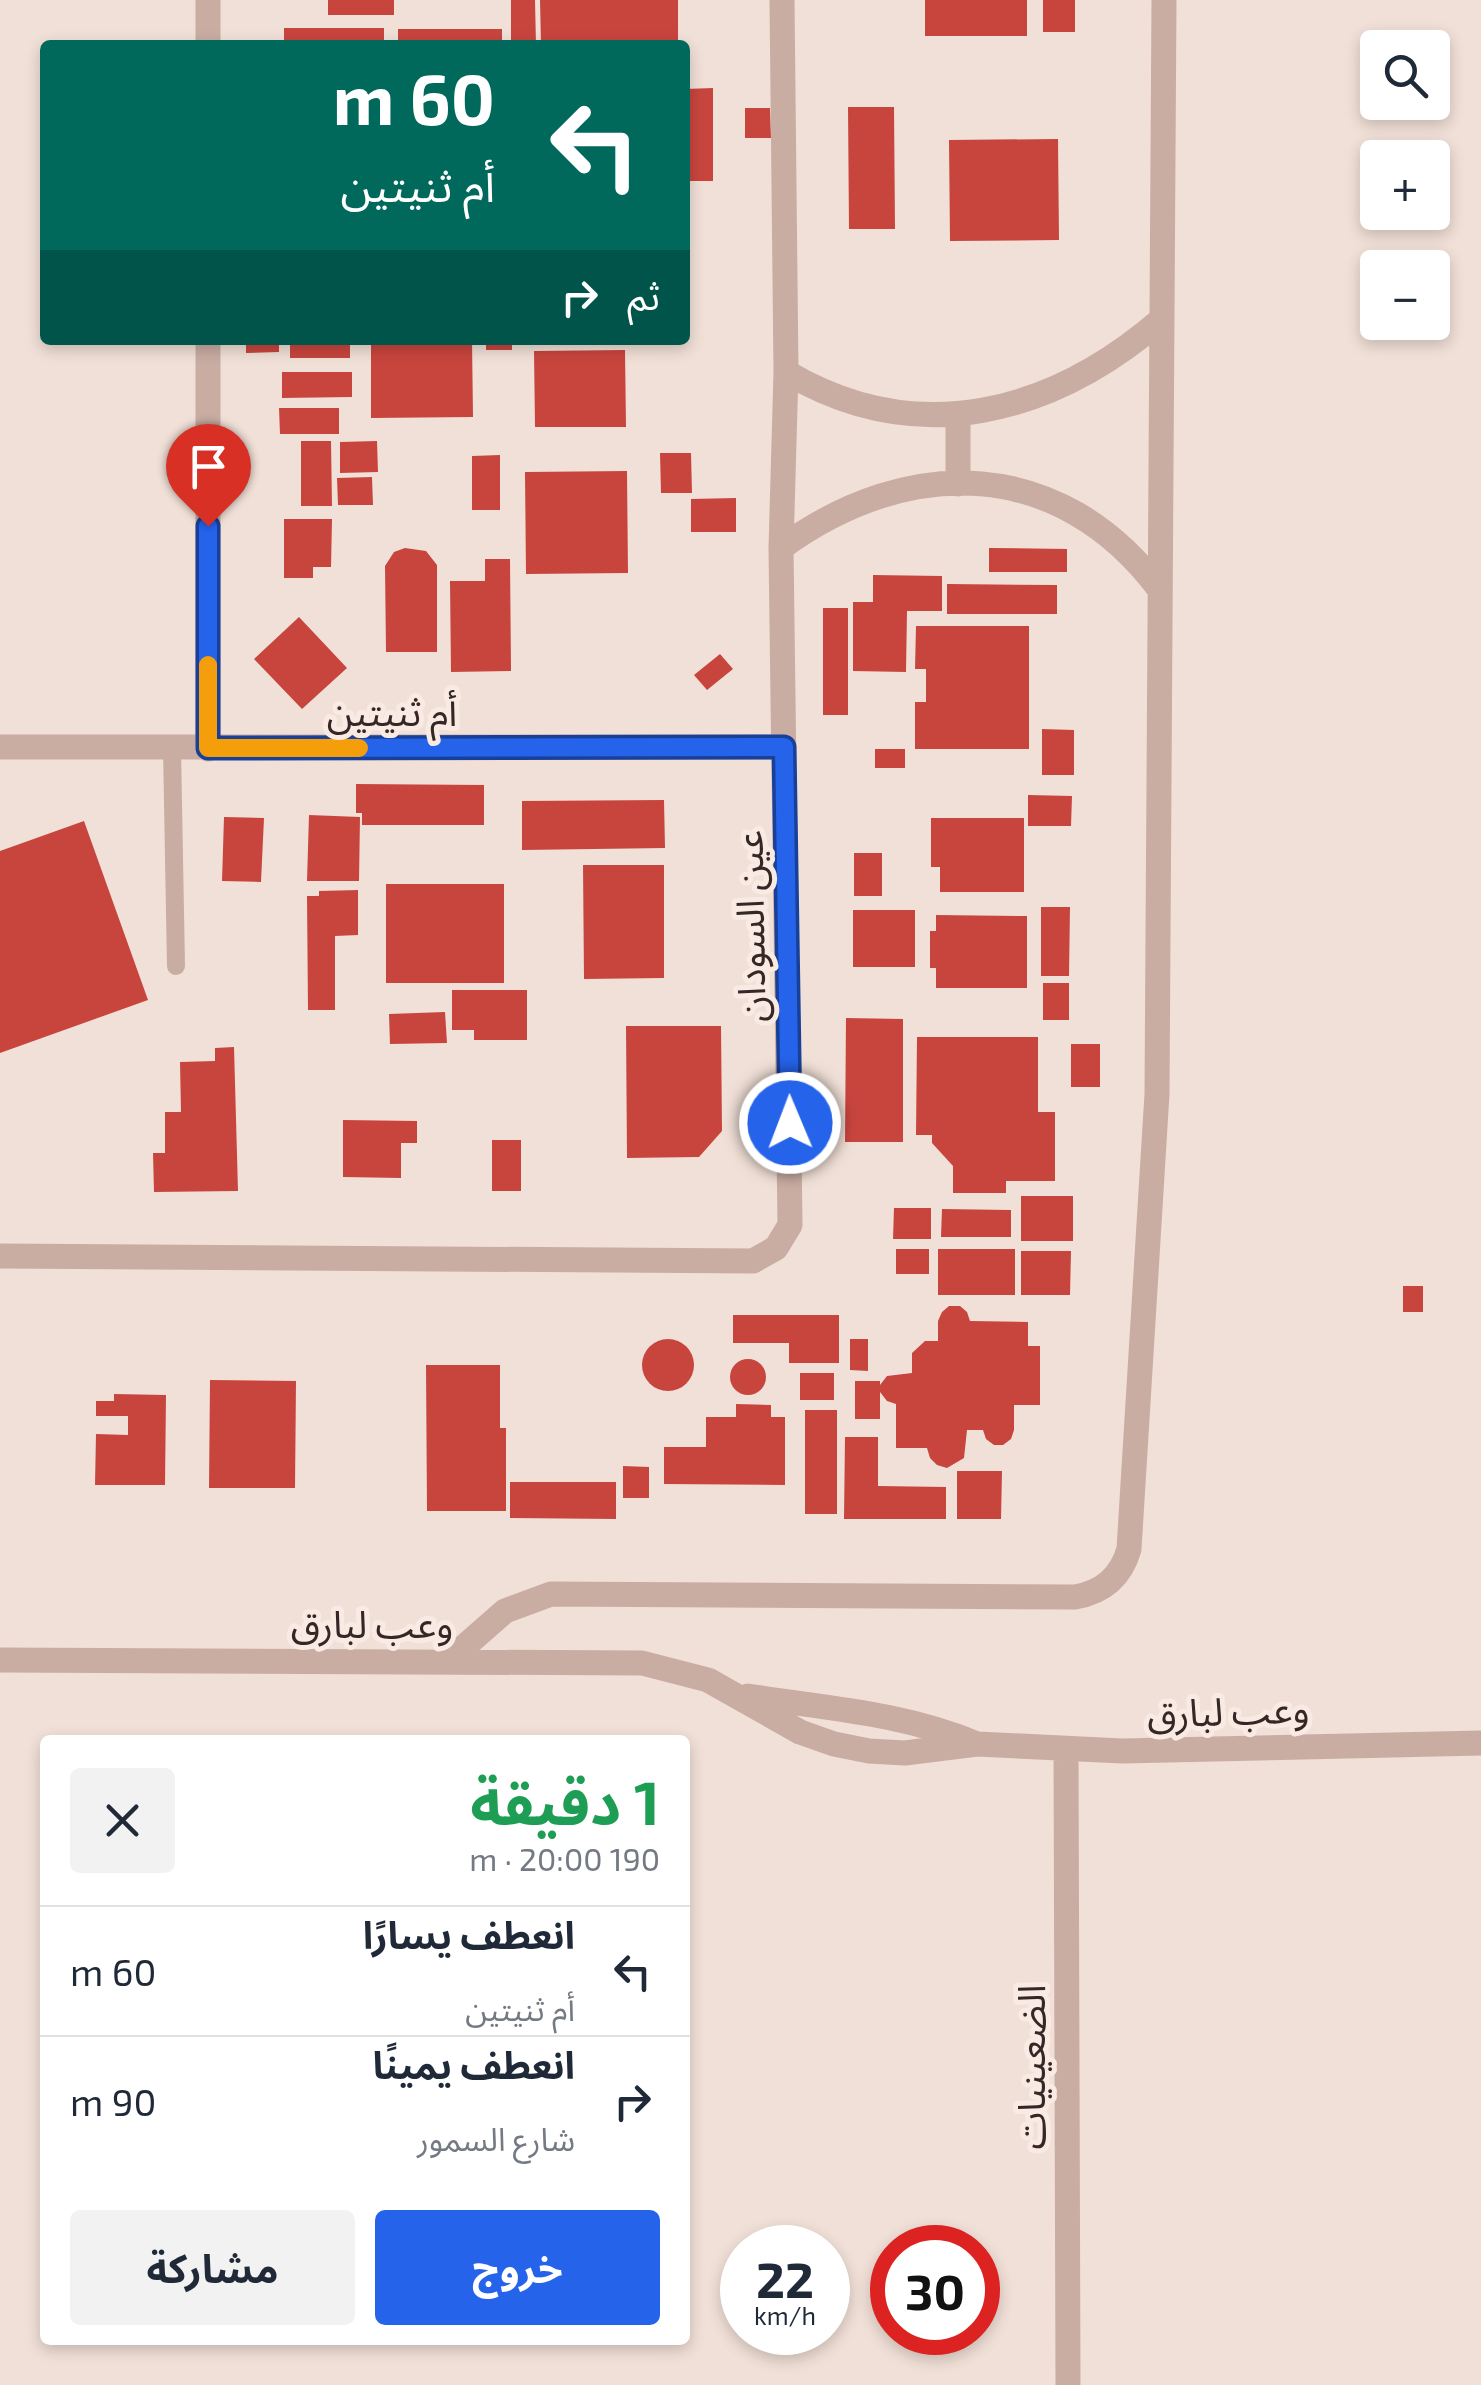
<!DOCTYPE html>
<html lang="ar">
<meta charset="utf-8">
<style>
:root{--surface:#fff;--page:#f2f2f3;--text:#1f2937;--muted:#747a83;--line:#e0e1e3;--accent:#2563eb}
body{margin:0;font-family:"Exo 2","Noto Sans Arabic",sans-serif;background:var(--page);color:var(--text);direction:rtl;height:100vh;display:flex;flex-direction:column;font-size:38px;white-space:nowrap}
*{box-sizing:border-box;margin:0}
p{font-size:32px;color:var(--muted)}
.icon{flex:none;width:55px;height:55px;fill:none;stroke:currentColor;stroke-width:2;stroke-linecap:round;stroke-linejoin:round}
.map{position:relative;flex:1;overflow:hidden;direction:ltr}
.side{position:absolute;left:40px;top:1735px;width:650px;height:610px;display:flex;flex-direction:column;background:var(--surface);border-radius:10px;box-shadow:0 5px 15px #0003;direction:rtl}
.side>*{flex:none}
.banner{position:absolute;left:40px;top:40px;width:650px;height:305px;border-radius:10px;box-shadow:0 5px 15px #0003;direction:rtl;background:#00695c;color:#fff;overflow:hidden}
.controls{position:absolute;left:1360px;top:30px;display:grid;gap:20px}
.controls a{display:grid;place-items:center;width:90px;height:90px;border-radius:10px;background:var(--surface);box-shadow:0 5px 15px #0003;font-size:50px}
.speed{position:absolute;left:720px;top:2225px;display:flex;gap:20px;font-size:50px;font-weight:700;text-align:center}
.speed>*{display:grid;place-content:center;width:130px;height:130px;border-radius:50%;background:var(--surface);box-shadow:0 5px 15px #0003;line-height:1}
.speed small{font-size:25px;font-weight:400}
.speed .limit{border:15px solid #d22;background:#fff;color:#111}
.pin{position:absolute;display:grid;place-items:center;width:85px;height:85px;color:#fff;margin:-102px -42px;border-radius:50% 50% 50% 0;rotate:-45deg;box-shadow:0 0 10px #0007}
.pin .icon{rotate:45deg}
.me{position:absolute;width:110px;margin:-55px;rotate:359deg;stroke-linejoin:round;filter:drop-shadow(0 0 8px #0008)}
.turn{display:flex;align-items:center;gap:35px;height:210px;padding:0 30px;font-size:45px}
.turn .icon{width:130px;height:130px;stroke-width:2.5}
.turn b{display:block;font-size:70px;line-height:85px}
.then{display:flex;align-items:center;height:95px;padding:0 30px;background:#0003;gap:20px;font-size:38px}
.round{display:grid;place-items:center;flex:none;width:105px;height:105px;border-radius:10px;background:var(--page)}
.overview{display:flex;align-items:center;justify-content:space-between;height:170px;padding:0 30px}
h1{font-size:60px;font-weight:700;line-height:75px;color:#1e9e55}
.button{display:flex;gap:20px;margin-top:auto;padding:20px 30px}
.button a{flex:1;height:115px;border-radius:10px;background:var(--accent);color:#fff;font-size:40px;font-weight:700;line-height:115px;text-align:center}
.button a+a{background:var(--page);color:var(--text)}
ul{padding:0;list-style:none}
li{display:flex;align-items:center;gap:30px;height:130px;padding:0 30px;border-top:2px solid var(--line)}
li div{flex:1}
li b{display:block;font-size:38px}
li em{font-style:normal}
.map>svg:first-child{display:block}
.building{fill:#c8453e}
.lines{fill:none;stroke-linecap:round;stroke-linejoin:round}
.service{stroke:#c9ada3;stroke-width:18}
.minor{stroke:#c9ada3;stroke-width:25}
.route-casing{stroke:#184099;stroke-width:25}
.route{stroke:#2563eb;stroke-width:18}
.slow{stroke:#f59e0b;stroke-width:18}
.labels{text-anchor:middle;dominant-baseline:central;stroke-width:10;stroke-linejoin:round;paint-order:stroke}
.street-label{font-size:38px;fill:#342725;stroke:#f9ebe3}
</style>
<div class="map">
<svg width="1481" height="2385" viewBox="0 0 1481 2385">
<rect width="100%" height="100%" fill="#f1e0d7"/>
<!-- building -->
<path class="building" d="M328,0H394V15H328Z
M511,0H535L536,45H511Z
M540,0H678V45H541Z
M925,0H1027V36H925Z
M1043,0H1075V32H1043Z
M284,28H384V45H284Z
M398,29H502V45H398Z
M713,88V181H685V89Z
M848,107H894L895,229H849Z
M745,108H770L771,138H745Z
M1058,139L1059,240L950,241L949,140Z
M246,340H279V352L246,353Z
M290,340H350V358H290Z
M371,340H472L473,417L371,418Z
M486,340H512V350H486Z
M625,350L626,427H535L534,351Z
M282,372H352V397L282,398Z
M279,408H339V434H280Z
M301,441H331L332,506H301Z
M377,441L378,472L340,473V442Z
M660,453H691L692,493H661Z
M500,455V510H472V456Z
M627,471L628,573L526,574L525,472Z
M372,477L373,505H338L337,478Z
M736,498V532H691V499Z
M284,519H332L331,567H313V578H284Z
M405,548L426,551L437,565V652H386L385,566L394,552Z
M989,548L1067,549V572H989Z
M485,559H510L511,671L451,672L450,581H485Z
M873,575L942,576V611H907L906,672L853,671V602H873Z
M947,584L1057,585V614H947Z
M823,608H848V715H823Z
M299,617L347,668L302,709L254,659Z
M916,626H1029V749H915V702H926V669H915Z
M720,654L733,669L707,690L694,675Z
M1042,729L1074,730V775H1042Z
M875,749H905V768H875Z
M356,784L484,785V825H362V813H356Z
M1028,795L1072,796L1071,826H1028Z
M664,800L665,848L522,850V801Z
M309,815L360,817L359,881H307Z
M224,817L264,818L261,882L222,881Z
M931,818H1024V892H940V867H931Z
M84,821L148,1000L0,1053V851Z
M854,853H882V896H854Z
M583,865H664V978L584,979Z
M386,884H504V983H386Z
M358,890V935L335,936V1010H308L307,896H319V891Z
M1041,907H1070L1069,976H1041Z
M853,910H915V967H853Z
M936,915L1027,916V988H936V968H930V931H936Z
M1043,983H1069V1020H1043Z
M452,990H527V1040H474V1030H452Z
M445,1012L447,1043L390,1044L389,1014Z
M846,1018L903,1019V1142H845Z
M626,1026H721L722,1131L699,1157L627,1158Z
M917,1037H1038V1112H1055V1181H1006V1193H953V1166L932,1143V1135H916Z
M1071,1044H1100V1087H1071Z
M234,1047L238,1191L154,1192L153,1153H165V1112H181L180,1062L215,1061V1048Z
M343,1120L417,1121V1143H401V1178L343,1177Z
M492,1140H521V1191H492Z
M1021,1196H1073V1241H1021Z
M894,1208H931V1239H893Z
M942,1209L1011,1210V1237H941Z
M896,1249H929V1274H896Z
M938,1249H1015V1295H938Z
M1021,1251H1071L1070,1295H1021Z
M1403,1286H1423V1312H1403Z
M949,1306H960L967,1312L970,1321L1028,1322V1346H1040V1405H1014V1430L1011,1439L1003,1445H994L986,1439L983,1430H967L964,1458L947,1468L937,1465L930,1458L927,1448H896V1404L887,1401L880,1392V1419H855V1381H880V1385L887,1376L912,1373V1353L925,1341H938V1321L942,1312Z
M733,1315H839V1363H789V1343H733Z
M642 1365a26 26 0 1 1 52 0a26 26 0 1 1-52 0Z
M850,1339H868V1371L850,1370Z
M730 1377a18 18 0 1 1 36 0a18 18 0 1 1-36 0Z
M426,1365H500V1428H506V1511H427Z
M800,1373H834V1400H800Z
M210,1380L296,1381L295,1488H209Z
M114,1394L166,1395L165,1485H95L96,1434L128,1435V1416H96V1401H114Z
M736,1404L771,1405V1417H785V1485L664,1484V1447H706V1417H736Z
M805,1410H837V1514H805Z
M845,1437H878V1486L946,1487V1519H844Z
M623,1466L649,1467V1498H623Z
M957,1471H1002L1001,1519H957Z
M510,1482H616V1519L510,1518Z"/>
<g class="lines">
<!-- service -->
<path class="service" d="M172,748L176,966"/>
<!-- minor -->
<path class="minor" d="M208,0V45
M208,340V749
M786,372C917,450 1052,414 1162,319
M958,414V484
M781,548C909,454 1061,457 1160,590
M0,747H784
M0,1256L753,1261L776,1248L790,1225L781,548L786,372L782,0
M0,1660L642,1663L708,1680L800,1732L834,1744L869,1751L905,1753L977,1744L1122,1751L1481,1743
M448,1661L505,1611L551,1594L1075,1597C1103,1592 1121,1577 1129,1549L1157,1094L1164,0
M748,1696C825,1708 904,1713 977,1744
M1066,1749L1068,2385"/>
</g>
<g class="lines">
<defs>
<path id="route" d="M208,526V748L784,747L790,1123"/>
</defs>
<!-- route casing -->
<use href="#route" class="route-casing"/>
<!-- route -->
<use href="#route" class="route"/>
<!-- slow -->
<path class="slow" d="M208,665V748H359"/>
</g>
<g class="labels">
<!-- street labels -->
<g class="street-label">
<text x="392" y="711">أم ثنيتين</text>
<text transform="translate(749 926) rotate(-91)">عين السودان</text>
<text x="372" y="1623">وعب لبارق</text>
<text transform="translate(1228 1710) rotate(-2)">وعب لبارق</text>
<text transform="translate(1030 2067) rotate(-90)">الضعينيات</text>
</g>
</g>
</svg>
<div class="controls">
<a><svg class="icon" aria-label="search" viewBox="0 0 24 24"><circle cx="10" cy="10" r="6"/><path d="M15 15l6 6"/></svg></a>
<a>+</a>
<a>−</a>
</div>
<div class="speed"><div>22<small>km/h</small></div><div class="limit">30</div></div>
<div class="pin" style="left:208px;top:526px;background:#d93025"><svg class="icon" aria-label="arrive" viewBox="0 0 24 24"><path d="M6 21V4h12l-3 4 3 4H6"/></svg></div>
<svg class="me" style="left:790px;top:1123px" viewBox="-20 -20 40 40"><circle r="17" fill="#2563eb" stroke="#fff" stroke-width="3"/><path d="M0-11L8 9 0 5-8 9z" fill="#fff"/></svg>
<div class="banner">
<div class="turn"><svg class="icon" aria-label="left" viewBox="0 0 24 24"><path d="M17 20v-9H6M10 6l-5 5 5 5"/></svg><div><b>60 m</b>أم ثنيتين</div></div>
<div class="then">ثم<svg class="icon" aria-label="right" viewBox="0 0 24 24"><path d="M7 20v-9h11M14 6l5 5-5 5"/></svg></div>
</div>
<section class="side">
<div class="overview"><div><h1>1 دقيقة</h1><p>190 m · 20:00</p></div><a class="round"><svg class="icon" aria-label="close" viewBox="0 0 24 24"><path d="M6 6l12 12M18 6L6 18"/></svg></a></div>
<ul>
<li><svg class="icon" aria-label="left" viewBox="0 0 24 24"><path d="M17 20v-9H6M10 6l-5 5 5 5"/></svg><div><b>انعطف يسارًا</b><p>أم ثنيتين</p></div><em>60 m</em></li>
<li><svg class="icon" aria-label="right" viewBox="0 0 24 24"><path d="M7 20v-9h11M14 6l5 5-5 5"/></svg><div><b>انعطف يمينًا</b><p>شارع السمور</p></div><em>90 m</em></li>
</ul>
<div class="button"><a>خروج</a><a>مشاركة</a></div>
</section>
</div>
